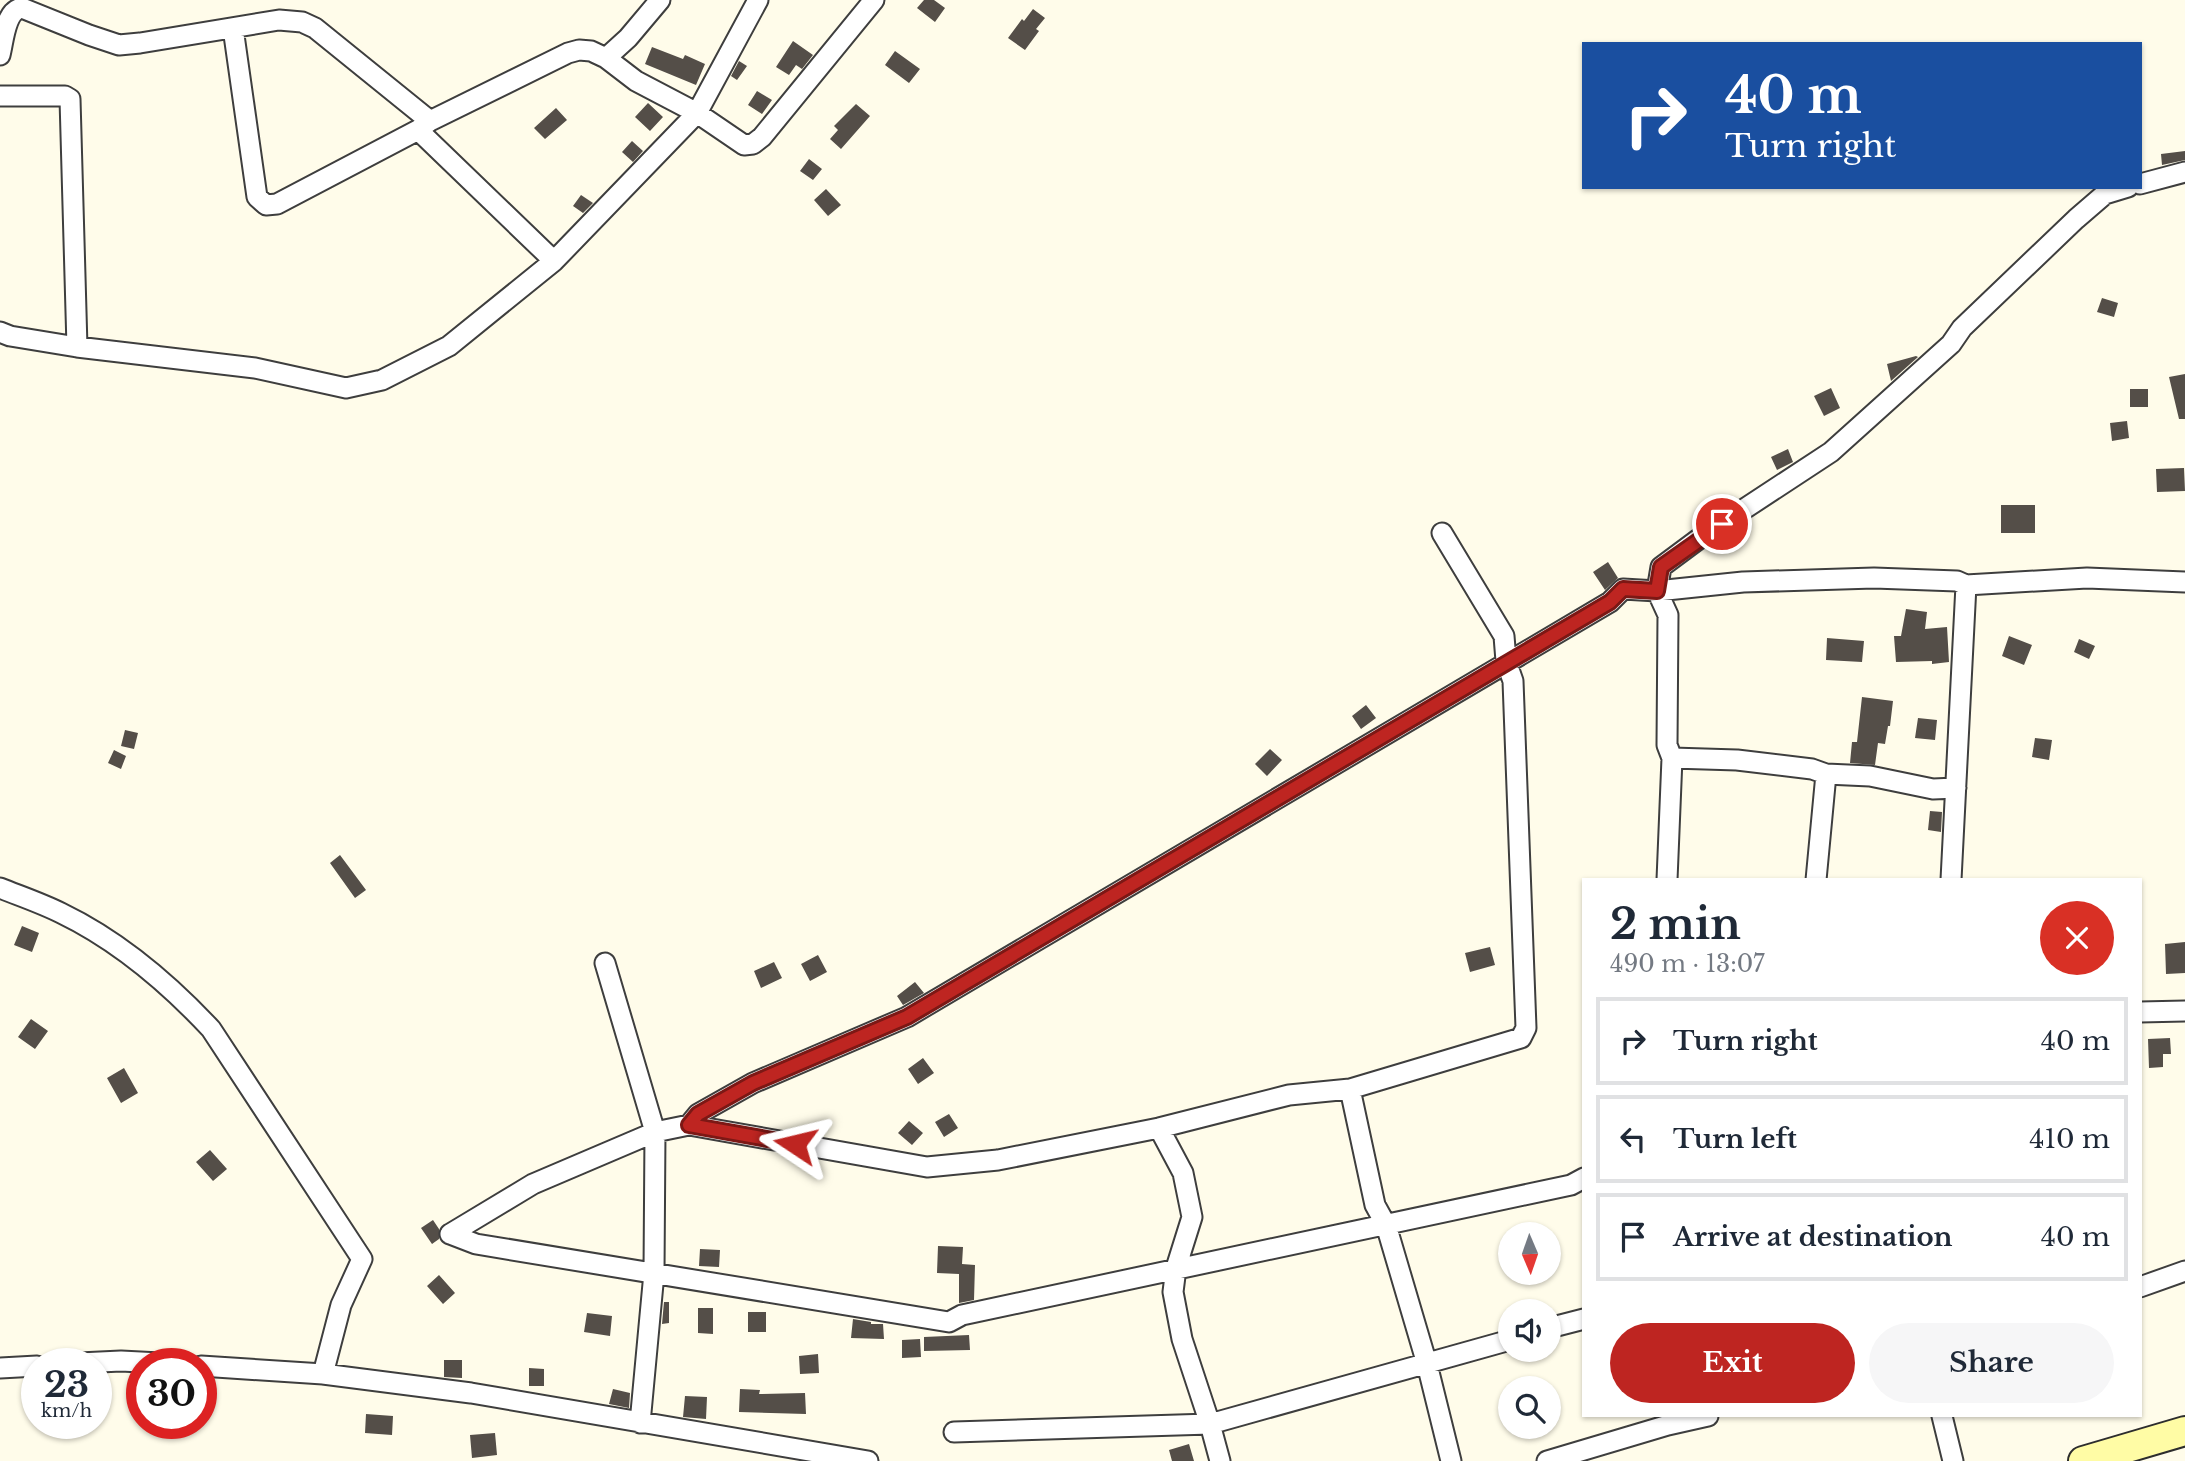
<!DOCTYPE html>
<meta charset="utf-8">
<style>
:root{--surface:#fff;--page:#f6f6f7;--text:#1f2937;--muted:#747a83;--line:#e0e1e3;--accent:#be2521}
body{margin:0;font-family:"Libre Baskerville",serif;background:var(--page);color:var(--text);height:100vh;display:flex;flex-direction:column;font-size:26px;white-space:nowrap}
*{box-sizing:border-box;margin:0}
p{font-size:23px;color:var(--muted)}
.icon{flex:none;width:38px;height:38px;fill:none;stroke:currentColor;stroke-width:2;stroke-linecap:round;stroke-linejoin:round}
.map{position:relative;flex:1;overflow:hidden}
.drawer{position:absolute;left:1582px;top:878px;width:560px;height:539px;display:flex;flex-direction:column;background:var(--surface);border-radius:0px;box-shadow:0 2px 5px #0004}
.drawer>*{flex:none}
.top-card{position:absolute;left:1582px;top:42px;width:560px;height:147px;border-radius:0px;box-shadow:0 2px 5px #0004;background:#1a4fa0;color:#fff;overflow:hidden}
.needle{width:46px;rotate:178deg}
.controls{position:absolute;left:1498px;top:1222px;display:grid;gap:14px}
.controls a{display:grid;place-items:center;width:63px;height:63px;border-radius:50%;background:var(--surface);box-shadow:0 2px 5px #0004;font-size:35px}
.speed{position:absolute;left:21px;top:1348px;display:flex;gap:14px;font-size:35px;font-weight:700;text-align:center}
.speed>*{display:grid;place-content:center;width:91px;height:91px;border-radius:50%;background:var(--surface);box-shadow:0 2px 5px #0004;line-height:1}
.speed small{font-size:18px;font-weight:400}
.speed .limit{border:10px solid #d22;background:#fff;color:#111}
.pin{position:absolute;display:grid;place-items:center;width:60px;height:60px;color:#fff;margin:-30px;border:4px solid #fff;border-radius:50%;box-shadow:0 2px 7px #0007}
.me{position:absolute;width:77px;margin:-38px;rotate:280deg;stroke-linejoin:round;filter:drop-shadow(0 0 5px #0008)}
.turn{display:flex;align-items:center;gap:24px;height:147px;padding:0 28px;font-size:32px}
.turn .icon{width:91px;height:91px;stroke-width:2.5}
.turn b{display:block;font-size:49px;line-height:60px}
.round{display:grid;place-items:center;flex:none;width:74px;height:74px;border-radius:37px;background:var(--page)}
.overview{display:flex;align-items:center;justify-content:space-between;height:119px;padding:0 28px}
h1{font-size:42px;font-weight:700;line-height:52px}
.button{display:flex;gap:14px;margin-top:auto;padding:14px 28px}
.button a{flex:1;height:80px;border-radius:42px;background:var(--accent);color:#fff;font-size:28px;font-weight:700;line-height:80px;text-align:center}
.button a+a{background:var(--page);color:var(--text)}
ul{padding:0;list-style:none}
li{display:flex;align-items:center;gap:21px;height:88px;margin:0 14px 10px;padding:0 14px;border:4px solid var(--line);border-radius:0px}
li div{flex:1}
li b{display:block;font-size:26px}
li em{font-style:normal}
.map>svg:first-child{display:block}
.building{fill:#544e48}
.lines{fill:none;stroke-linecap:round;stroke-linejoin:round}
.street-casing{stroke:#3e3e3e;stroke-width:23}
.secondary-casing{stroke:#2d2d2d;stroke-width:32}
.street{stroke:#fff;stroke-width:19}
.secondary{stroke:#fffca5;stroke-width:28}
.route-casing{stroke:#7c1815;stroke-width:18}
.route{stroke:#be2521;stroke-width:12}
</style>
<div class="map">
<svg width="2185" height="1461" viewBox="0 0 2185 1461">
<rect width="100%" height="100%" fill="#fffcea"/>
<!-- building -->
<path class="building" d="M924,0H934L945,8L935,22L917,8Z
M1033,9L1045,18L1036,29L1039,31L1025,50L1008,38L1022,19L1024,21Z
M793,41L813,55L802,69L796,65L789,75L776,67Z
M652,47L683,59L685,55L705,64L696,85L645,64Z
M895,51L920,69L909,83L885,65Z
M739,61L747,66L737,80L731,76Z
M757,91L772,100L762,114L748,105Z
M648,103L663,117L650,131L635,117Z
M856,104L870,116L841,149L830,139L838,130L834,126Z
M556,108L567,120L545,139L534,128Z
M632,141L643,151L633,162L622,152Z
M2185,151V160L2162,165L2161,154Z
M809,159L822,169L813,180L800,171Z
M826,189L841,205L828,216L814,200Z
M581,195L593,203L583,213L573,206Z
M2102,298L2118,303L2114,317L2097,312Z
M1916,356L1918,357L1891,381L1887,364Z
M2185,374V419H2179L2169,377Z
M1831,388L1840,408L1824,416L1814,396Z
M2130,389H2148V407H2130Z
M2127,421L2129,438L2112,441L2110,423Z
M1788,449L1793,462L1777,470L1771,457Z
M2184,468L2185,491L2157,492L2156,469Z
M2001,505H2035V533H2001Z
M1608,562L1618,578L1605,590L1593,572Z
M1906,609L1927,612L1925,629L1947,627L1949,662L1932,664V661L1896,662L1894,636H1901Z
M2009,636L2032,645L2024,665L2002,656Z
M1827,638L1864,641L1862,662L1826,660Z
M2079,639L2095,646L2089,659L2074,652Z
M1862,697L1893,701L1890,726H1888L1885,744L1878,743L1875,765L1850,763L1852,742H1857Z
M1366,705L1376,718L1361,729L1352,716Z
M1918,718L1937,720L1935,740L1915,738Z
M125,730L138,733L134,749L121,746Z
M2035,738L2052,740L2049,760L2032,757Z
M1270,749L1282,760L1267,776L1255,764Z
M114,750L126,756L121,769L108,763Z
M1930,811L1942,812L1941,832L1928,830Z
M340,855L366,890L355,898L330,863Z
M22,926L39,933L32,952L14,945Z
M2185,942V973L2166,974L2165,944Z
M1490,947L1495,965L1470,972L1465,953Z
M818,955L827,972L810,981L801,964Z
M774,962L782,978L761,988L754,971Z
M915,982L924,993L903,1005L897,996Z
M31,1019L48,1031L35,1049L18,1037Z
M2170,1038L2171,1054H2163V1067L2149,1068L2148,1039Z
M923,1058L934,1073L918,1084L908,1069Z
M124,1068L138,1093L121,1103L107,1078Z
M949,1114L958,1128L944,1137L935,1122Z
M909,1121L923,1133L912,1145L898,1133Z
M210,1150L227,1169L213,1181L196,1162Z
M433,1220L439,1229V1239L432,1244L421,1228Z
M938,1246L963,1247L962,1264L975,1265L974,1300L959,1303V1274L937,1273Z
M700,1249L720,1250L719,1267L699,1266Z
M439,1275L455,1293L443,1304L427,1286Z
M664,1302H669V1323L662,1324Z
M698,1308H713V1334L698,1333Z
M748,1312H766V1332H748Z
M587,1313L612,1316L610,1336L584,1332Z
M853,1319L871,1322V1324H883L884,1339L851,1338Z
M969,1335L970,1350L924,1351V1337Z
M920,1339L921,1357L902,1358V1340Z
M818,1354L819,1373L800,1374L799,1356Z
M444,1360H462V1378L444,1377Z
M529,1368L544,1369V1386H529Z
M613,1389L630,1393L629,1408L609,1404Z
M740,1389L760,1390L759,1394L805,1393L806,1414L739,1412Z
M685,1396L707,1397L706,1419L683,1417Z
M366,1414L393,1416L392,1435L365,1433Z
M495,1433L497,1455L472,1458L470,1435Z
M1189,1444L1194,1461H1172L1169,1450Z"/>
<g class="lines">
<defs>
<path id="street" d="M233,28L257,197L266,205L277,204L418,130L430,121L568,53L579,50L591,51L606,58L636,81L697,113L744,145L753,144L762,137L874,0
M0,55C4,40 5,10 22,8L89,35L119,45L140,43L279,20L302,22L315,28L430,121
M606,58L628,38L660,0
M0,96H65L70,99L77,347
M418,130L554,261
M2140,184L2185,172
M0,332L10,336L77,347L255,368L346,388L382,380L449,346L554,261L697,113L758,0
M1672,758L1737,760L1812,769L1826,774L1870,776L1933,789L1956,788
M1667,880L1672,758L1667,745L1668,615L1657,591L1661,567L1700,538L1831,452L1951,344L1962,328L2076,219L2105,194L2128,187
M1816,880L1826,774
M1951,880L1966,585
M0,888C20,896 41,903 61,913C117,940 169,984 211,1029L362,1259L341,1305L323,1374L201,1366
M605,963L655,1132L654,1273L640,1423
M2140,1012L2185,1011
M1350,1089L1375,1205L1386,1225L1427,1364L1451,1461
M689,1125L698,1114L753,1083L907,1017L1610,602L1623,589L1657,591L1743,582L1874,578L1957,581L1966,585L2087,578L2185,582
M1159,1128L1183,1173L1192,1217L1176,1268L1173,1292L1182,1339L1210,1424L1220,1461
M450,1234L533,1184L655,1132L689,1125L927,1167L998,1160L1159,1128L1289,1095L1350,1089L1521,1038L1526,1028L1513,681L1506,661L1504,636L1442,533
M450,1234L476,1244L949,1322L962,1315L1571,1185L1584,1178
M2140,1287L2185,1271
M1549,1328L1584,1319
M79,1363L121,1361L160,1363
M0,1368L37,1366
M323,1374L471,1393L868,1461
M1942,1416L1953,1461
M954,1432L1210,1424L1510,1340
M1547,1461L1668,1425L1708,1416"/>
<path id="secondary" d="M2083,1461L2185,1431"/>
</defs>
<!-- street casing -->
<use href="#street" class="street-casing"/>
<!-- secondary casing -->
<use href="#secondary" class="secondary-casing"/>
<!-- street -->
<use href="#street" class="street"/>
<!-- secondary -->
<use href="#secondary" class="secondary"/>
</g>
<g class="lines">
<defs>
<path id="route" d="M795,1144L689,1125L698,1114L753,1083L907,1017L1610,602L1623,589L1657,591L1661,567L1722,524"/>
</defs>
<!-- route casing -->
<use href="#route" class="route-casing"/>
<!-- route -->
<use href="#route" class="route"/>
</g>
</svg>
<div class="controls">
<a><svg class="needle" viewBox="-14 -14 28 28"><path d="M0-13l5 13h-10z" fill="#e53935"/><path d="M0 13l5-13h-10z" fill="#747a83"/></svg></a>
<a><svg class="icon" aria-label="sound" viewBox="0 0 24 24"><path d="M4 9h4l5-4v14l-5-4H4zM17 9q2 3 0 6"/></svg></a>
<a><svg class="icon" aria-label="search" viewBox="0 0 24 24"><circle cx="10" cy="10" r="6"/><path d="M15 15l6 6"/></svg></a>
</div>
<div class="speed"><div>23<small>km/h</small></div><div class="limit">30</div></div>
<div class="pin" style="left:1722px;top:524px;background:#d93025"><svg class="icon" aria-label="arrive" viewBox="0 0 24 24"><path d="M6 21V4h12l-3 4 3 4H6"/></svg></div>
<svg class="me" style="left:795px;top:1144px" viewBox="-20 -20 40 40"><path d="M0-17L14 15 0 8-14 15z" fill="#be2521" stroke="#fff" stroke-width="4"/></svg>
<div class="top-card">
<div class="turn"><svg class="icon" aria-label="right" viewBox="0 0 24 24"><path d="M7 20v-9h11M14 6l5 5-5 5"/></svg><div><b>40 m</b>Turn right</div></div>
</div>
<section class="drawer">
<div class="overview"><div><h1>2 min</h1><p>490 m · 13:07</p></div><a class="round" style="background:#d93025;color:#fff"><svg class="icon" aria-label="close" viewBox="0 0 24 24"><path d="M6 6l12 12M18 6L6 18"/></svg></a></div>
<ul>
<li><svg class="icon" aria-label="right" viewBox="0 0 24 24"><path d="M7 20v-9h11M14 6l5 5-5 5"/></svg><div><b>Turn right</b></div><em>40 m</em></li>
<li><svg class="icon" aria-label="left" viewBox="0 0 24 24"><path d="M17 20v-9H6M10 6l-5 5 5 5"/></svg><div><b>Turn left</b></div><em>410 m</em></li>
<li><svg class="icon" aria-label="arrive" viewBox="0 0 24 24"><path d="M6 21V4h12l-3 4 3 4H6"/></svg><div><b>Arrive at destination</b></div><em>40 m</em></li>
</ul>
<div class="button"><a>Exit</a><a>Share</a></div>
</section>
</div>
